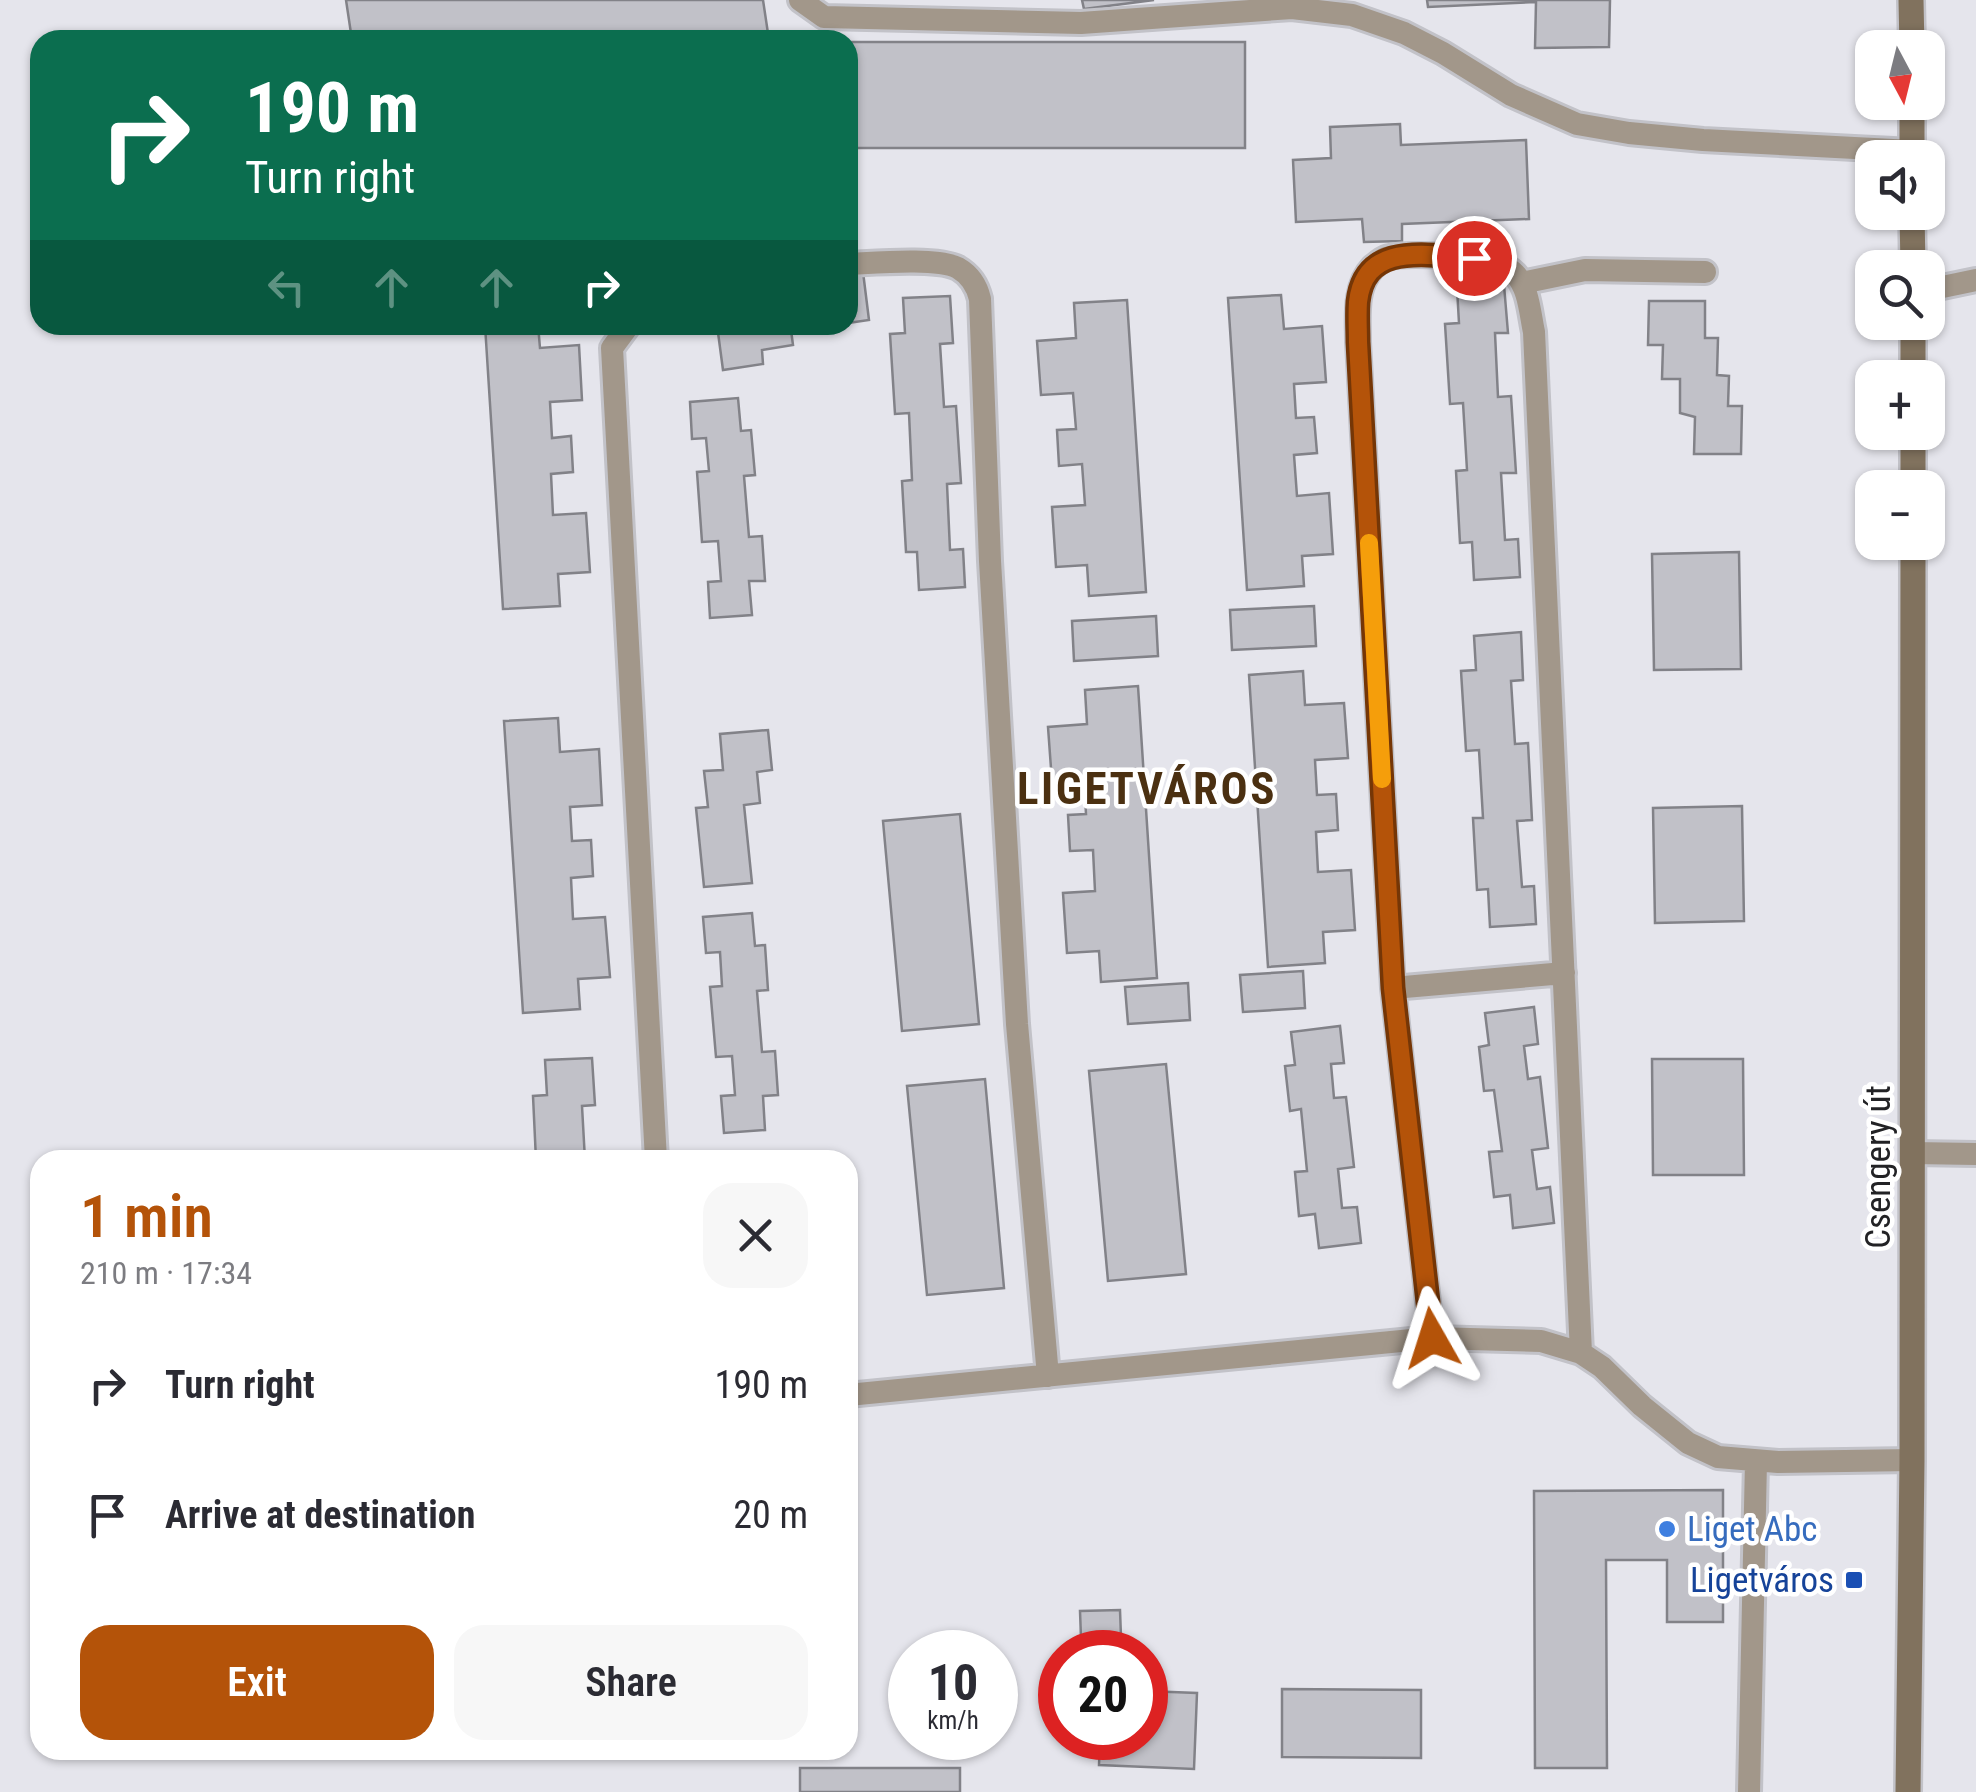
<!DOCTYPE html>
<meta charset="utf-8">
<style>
:root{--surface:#fff;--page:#f7f7f7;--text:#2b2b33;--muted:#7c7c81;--accent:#b45309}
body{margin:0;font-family:"Roboto Condensed",sans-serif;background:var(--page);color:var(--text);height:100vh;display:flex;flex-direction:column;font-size:38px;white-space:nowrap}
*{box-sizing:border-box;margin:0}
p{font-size:32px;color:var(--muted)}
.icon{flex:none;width:55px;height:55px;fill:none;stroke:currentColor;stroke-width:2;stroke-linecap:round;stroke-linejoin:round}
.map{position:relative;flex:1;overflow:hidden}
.drawer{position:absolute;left:30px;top:1150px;width:828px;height:610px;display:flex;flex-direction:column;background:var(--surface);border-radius:30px;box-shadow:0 2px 8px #0004}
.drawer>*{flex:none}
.top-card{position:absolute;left:30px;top:30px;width:828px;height:305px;border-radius:30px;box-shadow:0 2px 8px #0004;background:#0b6e4f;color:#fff;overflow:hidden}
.needle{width:65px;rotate:173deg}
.controls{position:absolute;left:1855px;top:30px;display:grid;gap:20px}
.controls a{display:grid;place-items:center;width:90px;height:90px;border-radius:20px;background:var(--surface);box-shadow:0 2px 8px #0004;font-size:50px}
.speed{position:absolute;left:888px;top:1630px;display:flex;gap:20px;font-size:50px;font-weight:700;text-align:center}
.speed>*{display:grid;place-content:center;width:130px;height:130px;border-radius:50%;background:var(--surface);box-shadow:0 2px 8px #0004;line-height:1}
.speed small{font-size:25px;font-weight:400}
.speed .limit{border:15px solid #d22;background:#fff;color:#111}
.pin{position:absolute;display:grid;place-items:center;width:85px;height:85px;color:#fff;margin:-42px;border:5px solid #fff;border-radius:50%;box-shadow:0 2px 10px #0007}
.me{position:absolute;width:110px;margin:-55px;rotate:354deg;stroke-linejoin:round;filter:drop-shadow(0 0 8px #0008)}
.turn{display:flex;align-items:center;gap:35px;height:210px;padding:0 50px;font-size:45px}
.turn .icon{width:130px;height:130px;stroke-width:2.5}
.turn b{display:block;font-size:70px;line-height:85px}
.lanes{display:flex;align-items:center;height:95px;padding:0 50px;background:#0003;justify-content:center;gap:50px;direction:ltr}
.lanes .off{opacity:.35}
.round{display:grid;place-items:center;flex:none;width:105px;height:105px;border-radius:30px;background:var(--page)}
.head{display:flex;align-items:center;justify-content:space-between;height:170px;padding:0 50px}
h1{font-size:60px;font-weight:600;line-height:75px;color:var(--accent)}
.cta{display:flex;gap:20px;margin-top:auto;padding:20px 50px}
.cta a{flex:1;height:115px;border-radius:30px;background:var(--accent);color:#fff;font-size:40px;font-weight:600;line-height:115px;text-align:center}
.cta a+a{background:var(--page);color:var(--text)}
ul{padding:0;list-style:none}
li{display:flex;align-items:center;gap:30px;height:130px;padding:0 50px}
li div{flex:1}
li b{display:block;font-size:38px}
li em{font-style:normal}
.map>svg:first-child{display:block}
.building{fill:#c1c1c8;stroke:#828288;stroke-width:2.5}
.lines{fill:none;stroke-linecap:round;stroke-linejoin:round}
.lane-casing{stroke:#c2c2c8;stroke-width:28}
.secondary-casing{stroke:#c2c2c8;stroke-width:30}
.lane{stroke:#a2978a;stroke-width:22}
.secondary{stroke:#81725e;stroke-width:25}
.route-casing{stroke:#753606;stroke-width:25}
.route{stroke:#b45309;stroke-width:18}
.slow{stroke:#f59e0b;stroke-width:18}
.shop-dot{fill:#3f7fe0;stroke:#fff;stroke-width:4}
.transit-dot{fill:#1a4fb4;stroke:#fff;stroke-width:4}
.labels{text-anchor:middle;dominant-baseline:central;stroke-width:9;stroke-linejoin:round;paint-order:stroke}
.street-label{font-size:35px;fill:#222225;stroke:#fff}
.shop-label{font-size:35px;fill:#366cbe;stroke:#fff;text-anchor:start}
.transit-label{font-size:35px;fill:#164399;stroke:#fff;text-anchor:end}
.district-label{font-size:45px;font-weight:bold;letter-spacing:2.5px;fill:#4b3011;stroke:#fff}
</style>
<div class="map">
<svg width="1976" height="1792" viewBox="0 0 1976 1792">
<rect width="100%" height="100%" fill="#e5e5ec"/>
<!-- building -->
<path class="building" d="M346,0H763L769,40H352Z
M1082,0H1154L1084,9Z
M1427,0H1610L1609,47L1535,48L1536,2L1428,7Z
M848,42H1245V148H848Z
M1400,124L1401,145L1526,140L1529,219L1402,224V241L1364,242L1362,219L1296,222L1293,160L1331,158L1330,127Z
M863,272L869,320L848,323V274Z
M1504,285L1508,333H1495L1498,397L1511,396L1516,473H1501L1505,540L1518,539L1520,577L1474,580L1472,542L1460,543L1456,471L1467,470L1463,403L1450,404L1445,324L1459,323L1457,288Z
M1281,295L1284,329L1322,326L1326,382L1294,384L1296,418L1314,417L1317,453L1294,455L1297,496L1329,493L1333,554L1302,556L1304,586L1247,590L1228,298Z
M950,296L953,343L940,344L944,407L956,406L961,483L947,484L950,550L963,549L965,587L919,590L917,552H906L902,481L912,480L909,413L895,414L890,334L905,333L903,298Z
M1127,300L1146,592L1089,596L1087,565L1056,567L1052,507L1085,505L1082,464L1059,466L1057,430L1076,429L1073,393L1041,395L1037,341L1076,338L1074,303Z
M1649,301H1705V338H1718L1717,375L1729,376L1728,406H1742L1741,454H1694L1695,417L1680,413V379H1662L1663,345H1648Z
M485,325H538L540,348L579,345L582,400L550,402L552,438L571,436L573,472L551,474L553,515L586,513L590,572L558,574L560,606L503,609Z
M717,325H830L791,330L793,345L762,350L763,364L723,370Z
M738,398L741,431L751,430L755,475L744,476L749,537L762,536L765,581H749L752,615L710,618L708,582L721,581L718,541L702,542L697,472L709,471L706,438L692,439L690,402Z
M1739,552L1741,669L1654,670L1652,554Z
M1314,606L1316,646L1232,650L1230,610Z
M1156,616L1158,656L1074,661L1072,621Z
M1521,632L1523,680L1511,681L1515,744L1528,743L1532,820L1517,821L1522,887L1534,886L1536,924L1490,927L1488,889L1477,890L1473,818H1483L1479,750L1466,751L1461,671L1476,670L1474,636Z
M1303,671L1305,705L1344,703L1348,758L1315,760L1317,795L1336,794L1338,830L1316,832L1318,872L1351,870L1355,930L1323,932L1325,963L1268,967L1249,675Z
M1138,686L1157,978L1101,982L1099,951L1067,953L1063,893L1095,891L1093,850L1070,851L1068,815L1086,814L1084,780L1052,782L1048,727L1087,724L1085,690Z
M558,718L560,752L599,749L602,805L570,807L572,841L591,840L593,876L571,878L573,919L605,917L610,977L578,979L580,1009L523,1013L504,721Z
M768,730L772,770L757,772L760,803L744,805L752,883L704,887L696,808L708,807L704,771L723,770L720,734Z
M1742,806L1744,921L1655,923L1653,808Z
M960,814L979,1024L902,1031L883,821Z
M752,913L755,946L765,945L768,990L757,991L762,1052L775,1051L778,1095L763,1096L765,1130L724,1133L721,1096L735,1095L732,1056L716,1057L710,987L722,986L720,952L706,953L703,917Z
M1303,971L1305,1008L1243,1012L1240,975Z
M1188,983L1190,1020L1128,1024L1125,987Z
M1534,1007L1538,1044L1524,1046L1528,1079L1540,1077L1548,1148L1532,1150L1537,1189L1550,1187L1554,1223L1513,1228L1510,1195L1494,1197L1489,1152L1502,1151L1494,1090L1484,1091L1479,1047L1489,1045L1485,1013Z
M1340,1026L1344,1063L1331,1064L1334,1098L1346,1097L1354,1167L1338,1169L1342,1208L1357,1207L1361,1243L1319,1248L1315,1214L1299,1216L1295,1172L1307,1171L1301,1109L1290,1111L1285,1066L1295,1065L1291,1032Z
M592,1058L595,1105L582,1106L585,1160H536L533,1096L547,1095L545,1060Z
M1652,1059H1743L1744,1175H1653Z
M1166,1064L1186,1274L1108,1281L1089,1071Z
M985,1079L1004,1288L927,1295L907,1086Z
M1723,1490V1622H1667V1560H1606L1607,1768H1535L1534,1491Z
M1120,1610L1121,1637L1081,1638L1080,1611Z
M1282,1689L1421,1690V1758L1282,1757Z
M1145,1691L1197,1693L1194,1769L1099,1765L1100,1738H1145Z
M800,1768H960V1792H800Z"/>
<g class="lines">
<defs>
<path id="lane" d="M800,0L824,17L1081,23L1292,8L1352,15L1404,33L1443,53L1511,95L1577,124L1629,133L1703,140L1912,151
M848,264C873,263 937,257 958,268C970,275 977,286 980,299L990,561L1017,1024L1048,1376
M1522,283L1585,270L1705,272
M1928,290L1976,280
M629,325L612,348L656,1160
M1393,988L1564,973
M1913,1153L1976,1154
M1432,1338L1393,988L1358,342C1358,317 1354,287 1373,267C1377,264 1381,260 1386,258C1402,252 1477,256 1495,262C1501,264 1510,269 1515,274C1529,288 1530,314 1534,332L1581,1353
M848,1395L1432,1338L1541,1341L1581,1353L1602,1367L1642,1406L1688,1443L1718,1457L1778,1462L1912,1460
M1749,1792L1756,1461"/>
<path id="secondary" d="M1911,0L1912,48
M1912,102V158
M1912,212L1913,268
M1913,322V378
M1913,432V488
M1908,1792L1912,1460L1913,542"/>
</defs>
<!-- lane casing -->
<use href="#lane" class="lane-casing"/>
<!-- secondary casing -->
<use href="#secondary" class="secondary-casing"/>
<!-- lane -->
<use href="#lane" class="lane"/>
<!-- secondary -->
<use href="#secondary" class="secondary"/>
</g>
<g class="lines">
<defs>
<path id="route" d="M1432,1338L1393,988L1358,342C1358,329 1357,315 1358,302C1365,240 1429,256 1474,258"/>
</defs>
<!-- route casing -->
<use href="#route" class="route-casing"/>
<!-- route -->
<use href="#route" class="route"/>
<!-- slow -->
<path class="slow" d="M1369,543L1382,779"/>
</g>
<!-- markers -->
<circle class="shop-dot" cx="1667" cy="1529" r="10"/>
<rect class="transit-dot" x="1844" y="1570" width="20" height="20" rx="5"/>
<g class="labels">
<!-- street labels -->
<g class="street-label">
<text transform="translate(1878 1167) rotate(-90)">Csengery út</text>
</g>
<!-- shop labels -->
<g class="shop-label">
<text x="1687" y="1529">Liget Abc</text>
</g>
<!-- transit labels -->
<g class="transit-label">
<text x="1834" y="1580">Ligetváros</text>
</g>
<!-- district labels -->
<g class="district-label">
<text x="1147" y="788">LIGETVÁROS</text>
</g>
</g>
</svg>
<div class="controls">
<a><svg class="needle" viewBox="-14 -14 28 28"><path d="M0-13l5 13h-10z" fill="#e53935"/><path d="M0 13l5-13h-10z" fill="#7c7c81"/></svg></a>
<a><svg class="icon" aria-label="sound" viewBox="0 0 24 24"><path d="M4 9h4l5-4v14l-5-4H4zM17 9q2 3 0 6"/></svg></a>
<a><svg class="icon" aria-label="search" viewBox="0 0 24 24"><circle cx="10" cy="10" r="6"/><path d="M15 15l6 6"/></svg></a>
<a>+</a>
<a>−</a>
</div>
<div class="speed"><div>10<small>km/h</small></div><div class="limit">20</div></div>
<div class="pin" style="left:1474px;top:258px;background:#d93025"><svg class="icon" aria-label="arrive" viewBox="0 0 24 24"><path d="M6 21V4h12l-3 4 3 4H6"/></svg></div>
<svg class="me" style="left:1432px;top:1338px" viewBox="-20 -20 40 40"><path d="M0-17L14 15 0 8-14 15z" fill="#b45309" stroke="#fff" stroke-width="4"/></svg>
<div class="top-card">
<div class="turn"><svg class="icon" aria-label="right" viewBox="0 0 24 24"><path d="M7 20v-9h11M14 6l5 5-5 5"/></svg><div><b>190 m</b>Turn right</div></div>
<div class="lanes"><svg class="icon off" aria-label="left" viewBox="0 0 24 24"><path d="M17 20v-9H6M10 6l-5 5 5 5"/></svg><svg class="icon off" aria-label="ahead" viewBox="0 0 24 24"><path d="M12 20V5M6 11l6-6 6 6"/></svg><svg class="icon off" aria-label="ahead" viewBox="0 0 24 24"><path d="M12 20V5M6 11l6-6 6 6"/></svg><svg class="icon" aria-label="right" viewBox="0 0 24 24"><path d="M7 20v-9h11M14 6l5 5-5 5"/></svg></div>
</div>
<section class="drawer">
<div class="head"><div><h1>1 min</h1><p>210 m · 17:34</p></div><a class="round"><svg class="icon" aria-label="close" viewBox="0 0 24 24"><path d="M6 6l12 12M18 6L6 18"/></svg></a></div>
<ul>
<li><svg class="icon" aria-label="right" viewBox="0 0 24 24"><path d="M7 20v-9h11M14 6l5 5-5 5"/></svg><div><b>Turn right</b></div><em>190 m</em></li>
<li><svg class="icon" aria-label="arrive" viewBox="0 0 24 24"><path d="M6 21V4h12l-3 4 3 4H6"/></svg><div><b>Arrive at destination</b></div><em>20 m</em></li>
</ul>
<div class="cta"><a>Exit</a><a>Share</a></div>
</section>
</div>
